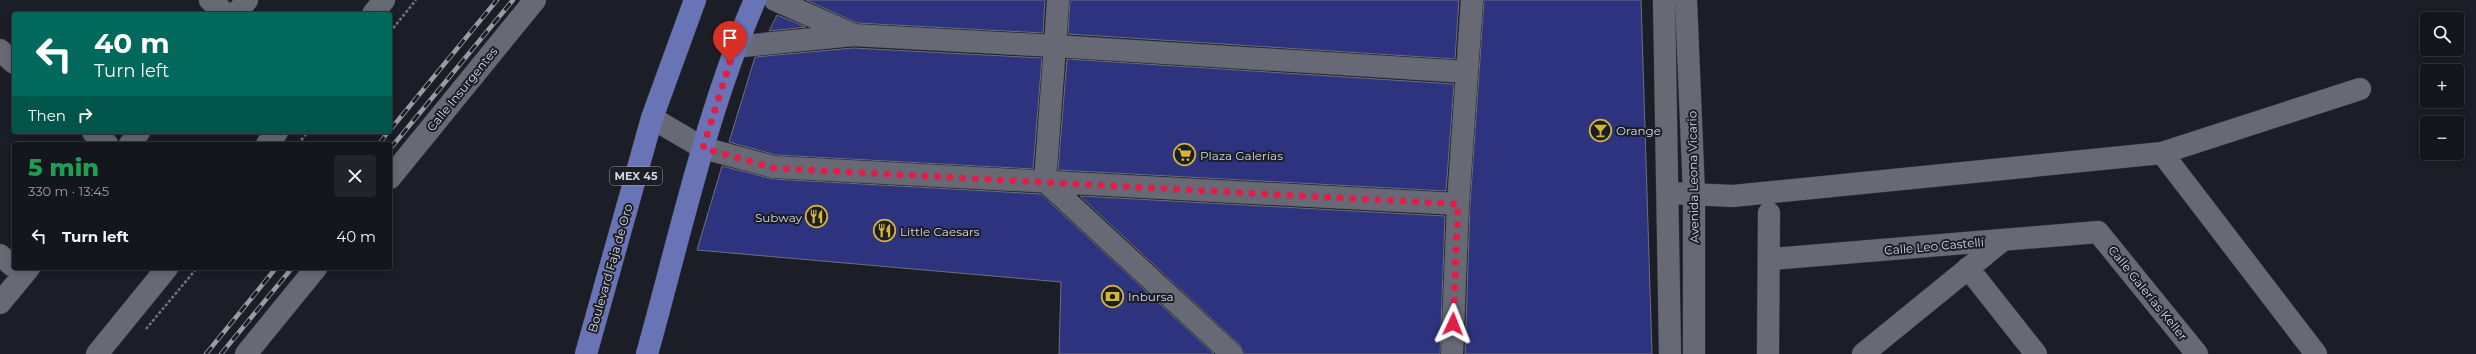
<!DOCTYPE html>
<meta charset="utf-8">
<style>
:root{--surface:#14161d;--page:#21232a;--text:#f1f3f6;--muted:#9d9fa4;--line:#33353b}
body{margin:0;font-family:Montserrat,sans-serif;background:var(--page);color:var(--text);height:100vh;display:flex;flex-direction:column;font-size:15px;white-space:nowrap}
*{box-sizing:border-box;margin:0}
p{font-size:13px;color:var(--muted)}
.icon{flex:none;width:22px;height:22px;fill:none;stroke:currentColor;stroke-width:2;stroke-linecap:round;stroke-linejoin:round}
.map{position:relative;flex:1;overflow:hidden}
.panel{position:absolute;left:12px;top:142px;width:380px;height:128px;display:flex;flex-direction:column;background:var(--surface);border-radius:4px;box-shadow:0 2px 10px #0003,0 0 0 1px var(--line)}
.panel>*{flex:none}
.top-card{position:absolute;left:12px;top:12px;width:380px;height:122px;border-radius:4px;box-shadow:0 2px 10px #0003,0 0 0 1px var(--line);background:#00695c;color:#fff;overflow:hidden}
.tools{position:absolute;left:2420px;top:12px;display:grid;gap:8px}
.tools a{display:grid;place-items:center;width:44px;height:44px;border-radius:4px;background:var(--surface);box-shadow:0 2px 10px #0003,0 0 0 1px var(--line);font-size:20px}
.pin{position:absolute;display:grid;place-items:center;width:34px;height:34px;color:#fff;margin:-41px -17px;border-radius:50% 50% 50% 0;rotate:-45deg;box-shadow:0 0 4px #0007}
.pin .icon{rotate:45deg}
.me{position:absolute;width:44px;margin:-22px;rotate:2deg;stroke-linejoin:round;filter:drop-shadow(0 0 3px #0008)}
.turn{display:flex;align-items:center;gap:14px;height:84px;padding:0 16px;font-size:18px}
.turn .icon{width:52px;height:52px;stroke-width:2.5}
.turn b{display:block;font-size:28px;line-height:34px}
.then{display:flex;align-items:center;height:38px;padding:0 16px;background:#0003;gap:8px;font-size:15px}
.round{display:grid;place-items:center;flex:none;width:42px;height:42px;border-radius:4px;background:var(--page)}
.summary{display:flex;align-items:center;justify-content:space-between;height:68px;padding:0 16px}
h1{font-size:24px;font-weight:800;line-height:30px;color:#1e9e55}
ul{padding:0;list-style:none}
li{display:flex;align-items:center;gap:12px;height:52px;padding:0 16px}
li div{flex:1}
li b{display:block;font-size:15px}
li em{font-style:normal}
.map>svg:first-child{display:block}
.building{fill:#2d337e;stroke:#6d707b}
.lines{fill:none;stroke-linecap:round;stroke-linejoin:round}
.minor-casing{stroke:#383a41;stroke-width:23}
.major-casing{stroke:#383a41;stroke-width:23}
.path{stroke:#72737c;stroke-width:2.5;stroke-dasharray:3 2;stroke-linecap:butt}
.minor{stroke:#676a75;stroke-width:22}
.major{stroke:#6974b7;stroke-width:22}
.rail-casing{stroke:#9a9ba3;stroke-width:4.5}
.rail{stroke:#1b1d27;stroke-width:3;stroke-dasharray:9;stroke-linecap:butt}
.route{stroke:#e11d48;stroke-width:7;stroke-dasharray:0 12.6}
.labels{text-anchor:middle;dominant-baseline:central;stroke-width:4;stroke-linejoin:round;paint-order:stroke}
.shield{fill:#1b1d27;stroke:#9fa1a8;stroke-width:1}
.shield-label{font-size:11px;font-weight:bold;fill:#d8d9e0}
.street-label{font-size:12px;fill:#d8d9e0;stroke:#1b1d27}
.poi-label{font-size:12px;fill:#d8d9e0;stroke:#1b1d27;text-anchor:start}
</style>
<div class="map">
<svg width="2476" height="354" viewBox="0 0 2476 354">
<rect width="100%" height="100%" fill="#1b1d27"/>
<!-- building -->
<path class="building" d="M806,0H1045L1043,33L857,23Z
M1070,0H1459L1455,59L1068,34Z
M1484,0H1641L1652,354H1465L1470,205Z
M777,15L806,27L769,31Z
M853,48L1042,58L1033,169L776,155L729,142L755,57Z
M1067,59L1454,84L1446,191L1058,170Z
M722,166L773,179L1041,194L1214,354H1059L1061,282L697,250Z
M1080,196L1445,216L1440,354H1244L1240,345Z"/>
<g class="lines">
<defs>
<path id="minor" d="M210,0L226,14
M775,0L852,34
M1664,0L1670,354
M1686,0L1694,194V354
M236,14L247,0
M373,14L384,0
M734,47L853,35L1055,46L1058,0
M0,50L14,63
M1467,72L1472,0
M652,118L703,148L774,167L1458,204L1452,354
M93,132L107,144
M130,144L139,132
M267,144L277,132
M2162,153L2316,354
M390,178L535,0
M1045,181L1055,46L1467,72L1458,204
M1045,181L1232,354
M1669,193L1733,196L2162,153L2360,89
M0,255L14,267
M1771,259L2098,232L2197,354
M1968,268L2036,354
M0,303L29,268
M97,354L167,268
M246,354L316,268
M1768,354L1769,213
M1863,354L2003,240"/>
<path id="major" d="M586,354L652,118L695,0
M647,354C680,236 706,113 755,0"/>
</defs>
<!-- minor casing -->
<use href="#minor" class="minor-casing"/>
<!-- major casing -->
<use href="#major" class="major-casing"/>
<!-- path -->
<path class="path" d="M390,32L416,0
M298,144L308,132
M146,329L197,268"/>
<!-- minor -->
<use href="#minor" class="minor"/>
<!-- major -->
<use href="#major" class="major"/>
<defs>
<path id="rail" d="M390,130L497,0
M379,144L388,132
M390,149L513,0
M206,354L276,268
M221,354L292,268"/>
</defs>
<!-- rail casing -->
<use href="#rail" class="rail-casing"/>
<!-- rail -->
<use href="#rail" class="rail"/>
</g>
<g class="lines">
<!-- route -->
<path class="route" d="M730,62L703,148L774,168L1458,204L1453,324"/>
</g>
<!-- icons -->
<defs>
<symbol id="bar-ring" viewBox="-11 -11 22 22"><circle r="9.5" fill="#1b1d27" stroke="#d5b535" stroke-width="1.5"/><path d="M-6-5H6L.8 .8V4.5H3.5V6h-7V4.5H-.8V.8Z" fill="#d5b535"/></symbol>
<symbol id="supermarket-ring" viewBox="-11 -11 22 22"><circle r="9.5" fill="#1b1d27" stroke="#d5b535" stroke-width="1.5"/><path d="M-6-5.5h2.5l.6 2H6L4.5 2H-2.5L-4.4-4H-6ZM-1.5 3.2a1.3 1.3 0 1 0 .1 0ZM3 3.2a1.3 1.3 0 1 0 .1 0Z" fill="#d5b535"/></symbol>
<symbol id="restaurant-ring" viewBox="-11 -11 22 22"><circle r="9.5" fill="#1b1d27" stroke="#d5b535" stroke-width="1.5"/><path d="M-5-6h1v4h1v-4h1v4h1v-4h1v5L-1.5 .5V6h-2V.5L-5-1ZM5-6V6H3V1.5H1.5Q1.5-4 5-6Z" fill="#d5b535"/></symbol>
<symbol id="bank-ring" viewBox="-11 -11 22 22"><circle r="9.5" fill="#1b1d27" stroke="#d5b535" stroke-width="1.5"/><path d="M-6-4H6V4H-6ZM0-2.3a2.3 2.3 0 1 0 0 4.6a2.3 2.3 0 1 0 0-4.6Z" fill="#d5b535"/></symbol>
</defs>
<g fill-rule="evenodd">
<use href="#bar-ring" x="1588" y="118" width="25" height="25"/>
<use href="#supermarket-ring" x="1172" y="142" width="25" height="25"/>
<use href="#restaurant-ring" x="804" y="204" width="25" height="25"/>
<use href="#restaurant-ring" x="872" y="218" width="25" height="25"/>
<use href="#bank-ring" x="1100" y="284" width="25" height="25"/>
</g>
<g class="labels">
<!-- shield labels -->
<rect class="shield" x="610" y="167" width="52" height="18" rx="3"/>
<g class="shield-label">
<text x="636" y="176">MEX 45</text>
</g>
<!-- street labels -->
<g class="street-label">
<text transform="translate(462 89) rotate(-51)">Calle Insurgentes</text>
<text transform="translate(1693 177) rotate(-91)">Avenida Leona Vicario</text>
<text transform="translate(1934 246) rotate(-5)">Calle Leo Castellí</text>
<text transform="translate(610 268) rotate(-74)">Boulevard Faja de Oro</text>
<text transform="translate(2148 293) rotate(51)">Calle Galerías Keller</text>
</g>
<!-- poi labels -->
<g class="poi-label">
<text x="1616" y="130">Orange</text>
<text x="1200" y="155">Plaza Galerías</text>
<text x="802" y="217" text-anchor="end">Subway</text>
<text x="900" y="231">Little Caesars</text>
<text x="1128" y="296">Inbursa</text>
</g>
</g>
</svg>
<div class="tools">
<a><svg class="icon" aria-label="search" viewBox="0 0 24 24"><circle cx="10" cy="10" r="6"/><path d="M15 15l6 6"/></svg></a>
<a>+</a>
<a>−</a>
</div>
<div class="pin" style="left:730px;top:62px;background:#d93025"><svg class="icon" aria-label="arrive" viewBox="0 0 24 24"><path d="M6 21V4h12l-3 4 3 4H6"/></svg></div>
<svg class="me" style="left:1453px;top:324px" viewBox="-20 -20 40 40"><path d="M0-17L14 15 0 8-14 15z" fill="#e11d48" stroke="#fff" stroke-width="4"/></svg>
<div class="top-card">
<div class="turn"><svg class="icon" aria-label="left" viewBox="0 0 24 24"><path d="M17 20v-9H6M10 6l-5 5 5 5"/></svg><div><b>40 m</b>Turn left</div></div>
<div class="then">Then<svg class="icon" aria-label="right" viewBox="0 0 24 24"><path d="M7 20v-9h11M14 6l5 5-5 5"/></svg></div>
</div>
<section class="panel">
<div class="summary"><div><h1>5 min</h1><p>330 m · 13:45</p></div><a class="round"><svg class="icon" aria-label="close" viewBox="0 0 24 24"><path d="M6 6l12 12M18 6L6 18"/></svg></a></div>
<ul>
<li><svg class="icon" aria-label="left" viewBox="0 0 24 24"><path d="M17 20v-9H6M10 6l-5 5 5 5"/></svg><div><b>Turn left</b></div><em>40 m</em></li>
</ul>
</section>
</div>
